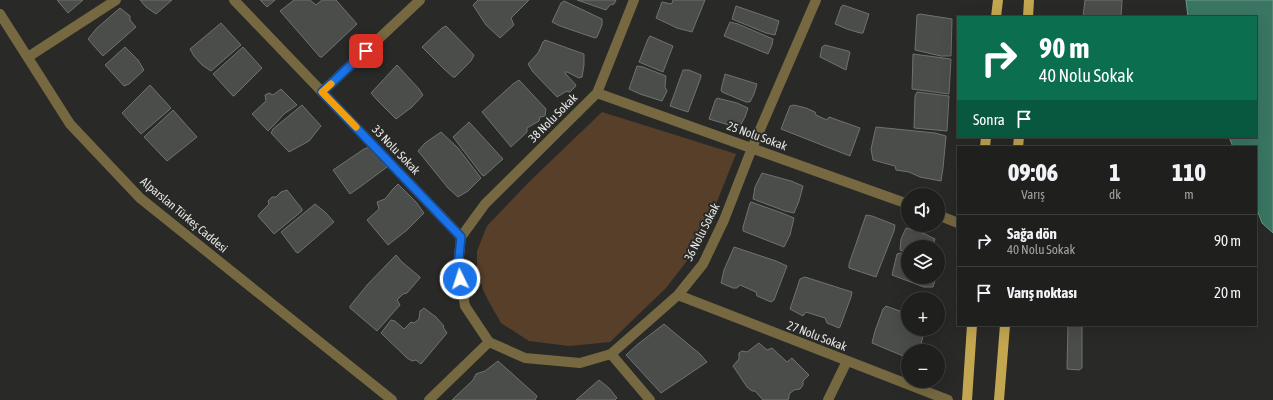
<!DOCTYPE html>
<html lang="tr">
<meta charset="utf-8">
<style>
:root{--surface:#1f201d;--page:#272826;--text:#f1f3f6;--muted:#a1a3a4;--line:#3c3e3b}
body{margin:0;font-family:"Asap Condensed",sans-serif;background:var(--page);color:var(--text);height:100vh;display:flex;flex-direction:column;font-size:15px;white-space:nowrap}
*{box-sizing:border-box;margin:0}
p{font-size:13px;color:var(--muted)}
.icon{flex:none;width:22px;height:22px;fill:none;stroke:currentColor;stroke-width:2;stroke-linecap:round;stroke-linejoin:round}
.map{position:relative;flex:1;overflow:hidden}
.side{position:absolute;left:957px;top:146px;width:300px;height:180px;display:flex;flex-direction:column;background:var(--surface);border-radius:0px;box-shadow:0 4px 16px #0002,0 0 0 1px var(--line)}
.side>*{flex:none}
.guide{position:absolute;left:957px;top:16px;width:300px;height:122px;border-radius:0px;box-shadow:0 4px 16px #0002,0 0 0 1px var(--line);background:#0b6e4f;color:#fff;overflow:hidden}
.buttons{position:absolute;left:901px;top:188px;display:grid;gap:8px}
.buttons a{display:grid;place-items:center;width:44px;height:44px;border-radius:50%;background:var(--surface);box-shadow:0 4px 16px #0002,0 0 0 1px var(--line);font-size:20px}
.pin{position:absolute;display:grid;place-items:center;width:34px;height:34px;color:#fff;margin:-17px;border-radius:8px;box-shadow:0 2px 6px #0006}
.me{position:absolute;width:44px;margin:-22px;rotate:356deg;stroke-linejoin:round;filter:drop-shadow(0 0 3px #0008)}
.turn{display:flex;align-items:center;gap:14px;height:84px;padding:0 16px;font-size:18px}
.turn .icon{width:52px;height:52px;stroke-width:2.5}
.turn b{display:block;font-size:28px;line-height:34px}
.then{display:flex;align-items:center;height:38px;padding:0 16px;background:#0003;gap:8px;font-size:15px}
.eta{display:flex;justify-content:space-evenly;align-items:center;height:68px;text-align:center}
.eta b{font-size:24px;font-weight:800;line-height:28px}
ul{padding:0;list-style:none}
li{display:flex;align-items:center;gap:12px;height:52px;padding:0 16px;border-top:1px solid var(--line)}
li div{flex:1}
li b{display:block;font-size:15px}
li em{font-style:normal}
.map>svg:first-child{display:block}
.green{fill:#573f29}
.water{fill:#3a7663;stroke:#6e988a}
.building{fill:#4a4d4a;stroke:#6f736f}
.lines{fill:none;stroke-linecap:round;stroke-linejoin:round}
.minor{stroke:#766841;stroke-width:10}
.major{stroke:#c3a650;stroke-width:10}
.route-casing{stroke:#114b97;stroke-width:10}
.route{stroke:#1a73e8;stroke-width:7}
.slow{stroke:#f59e0b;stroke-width:7}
.labels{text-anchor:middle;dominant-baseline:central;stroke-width:4;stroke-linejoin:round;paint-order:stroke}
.street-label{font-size:12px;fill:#e7e8e5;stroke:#292a27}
</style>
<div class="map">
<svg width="1273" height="400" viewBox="0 0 1273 400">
<rect width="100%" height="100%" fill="#292a27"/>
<!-- green -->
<path class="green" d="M602,112L736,154L700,244L666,288L610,342L569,346L529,341L501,323L489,302L483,290L477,269V251L487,226L530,181Z"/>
<!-- water -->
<path class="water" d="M1186,0H1273V233L1262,223L1256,207V147H1233L1229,137H1256V17H1188Z"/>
<!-- building -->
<path class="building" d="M57,0H83L68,13Z
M140,0H172L156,14L146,7Z
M260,0H275L267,7Z
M294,0H310L316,5L322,0H336L357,24L322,57H320L280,11Z
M478,0H529L511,18L514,25L500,38L486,25L473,5Z
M577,0H616L614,4L610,5L606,10Z
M673,0H705L692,32L677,28L656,18L662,2L671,4L672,3Z
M1085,0H1122L1121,17H1083Z
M564,1L602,19V25L597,37L595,38L560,26L552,22L561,3Z
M843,5L869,14L863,33H860L847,29L835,24L841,7Z
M736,6L779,21L775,35L766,33L732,19Z
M120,8L130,16V20L136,27L103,56L94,46L88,39L97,28Z
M920,14L952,19L951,56H941L915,50L917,15Z
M730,22L738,24L773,39L772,45L768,54L724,36Z
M221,23L241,45L211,71L202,65L194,56L190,49Z
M446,26L474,55L471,61L455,77H453L444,69L422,47L442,28Z
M650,36L673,46L663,72L639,62L648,39Z
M545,40L584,54V65L582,77L579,78L567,72H565V73L576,85L575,87L570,92H568L567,91L557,97L533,72L528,64L538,53L543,42Z
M825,45L848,51L850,52L846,70L820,57L822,47Z
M125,47L138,60L144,70L129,84L124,86L105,65Z
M243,47L262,68L234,96H233L213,74Z
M913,54L951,59L949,94L912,89Z
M397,65L419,89L423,95L412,107L396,119L378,101L371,93Z
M637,66L643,67L666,76L665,87L667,91L662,101L640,94L629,89Z
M683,70H689L701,75V77L688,112L670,106Z
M725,74L757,84L754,94L750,102H746L722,92L721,90Z
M519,80L546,109L545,116L540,117L539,121L527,128V132L511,147L482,112L513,84Z
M150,85L171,108L168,111L141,134L122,113Z
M281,89L297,105L284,114L275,124L268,131L252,114L266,101L265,95L269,93L273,95Z
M917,92L949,96L947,131L914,128L915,96Z
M717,98L737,103L748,108L745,117L739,128L709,119L715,101Z
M302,105L321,126L309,141L289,152L271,133L273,129Z
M794,105L806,108L815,112L816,115L827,120L829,117L860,128L850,156L781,129L790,106Z
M173,110L197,137L167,161L144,137Z
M469,122L503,159L484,176L482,175L453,137Z
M876,127L935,133L946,136L943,168L941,181L920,177L909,172L896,170L895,166L873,160L871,149Z
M441,132L458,148L481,178L468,191L458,197L448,188L418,151L425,143Z
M370,147L387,167L360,187L350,194L333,170L364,149Z
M762,173L791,181L803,186L799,201L794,213L785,211L753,199L755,187Z
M398,184L416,202L424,213L407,230L388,245L367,220L379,209L377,202L385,199L393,189Z
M287,190L302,209V211L274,234L258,216L260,213L269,204L268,201L272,197H276L281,192Z
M751,202L782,213L794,218L790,235L784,247L743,231V227L750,203Z
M315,204L325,212L334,222L298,253L296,252L281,232Z
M866,215L872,216L895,225L894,231L876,277L849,268V264Z
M906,228L925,234L935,239L932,247H908V253L900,250L901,239Z
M734,247L776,261L787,266L774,300L771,302L757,296L756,292L740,285L737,288H733L721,283L724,270Z
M900,253L908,255V277H936L933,287H924L892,275L897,254Z
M396,255L402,262L420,277V278L407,293L403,294L397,300L400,305L377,331L350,308V306L368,284Z
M805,277L852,292L851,297L840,327L839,328L827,323L825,318L806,312L803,316L790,309L800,279Z
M886,306L908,314V329H925L919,351H908V358L872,343L875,331L883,309Z
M424,308L436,317L444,326L443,327L447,333L421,364L416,360L412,361L407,358L381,333L391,320L395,321L404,329L411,322L414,323L419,319L420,311Z
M664,324L700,354L707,362L661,393L626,355L638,344Z
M1068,325H1082V368L1079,370L1067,369Z
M759,343L767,350L772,348L787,362L792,358L809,375L803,381V385L800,389L794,390L789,394V397L788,400H763L755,391H752L747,387L733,366L739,359V353L742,351L747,352Z
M498,361L537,396L535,400H452L473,380L476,374L485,371Z
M599,380L609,388L617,398L615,400H576Z"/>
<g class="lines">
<!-- minor -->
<path class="minor" d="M234,0L461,237L458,266L465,306L489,342
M0,14L70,124L140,198L392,400
M28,57L116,0
M322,92L420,0
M597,93L908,204
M938,215L958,223
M461,237L485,204L597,93L634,0
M678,295L948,400
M489,342L525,358L580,363L611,354L678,295L703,264L724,220L752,148L816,0
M611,354L650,400
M429,400L489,342
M828,400L847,361"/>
<!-- major -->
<path class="major" d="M996,17L998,0
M1028,17L1029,0
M985,147L986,137
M1018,147L1019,137
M967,400L972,325
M999,400L1005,325"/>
</g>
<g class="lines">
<defs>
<path id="route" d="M366,51L322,92L461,237L458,266L460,279"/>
</defs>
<!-- route casing -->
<use href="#route" class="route-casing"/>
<!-- route -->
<use href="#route" class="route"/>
<!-- slow -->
<path class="slow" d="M331,84L322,92L356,127"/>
</g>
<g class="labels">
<!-- street labels -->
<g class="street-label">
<text transform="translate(553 118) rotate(-45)">38 Nolu Sokak</text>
<text transform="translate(757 136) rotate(20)">25 Nolu Sokak</text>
<text transform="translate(396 150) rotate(46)">33 Nolu Sokak</text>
<text transform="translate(184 215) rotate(40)">Alparslan Türkeş Caddesi</text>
<text transform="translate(702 232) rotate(-63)">36 Nolu Sokak</text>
<text transform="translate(817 336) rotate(21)">27 Nolu Sokak</text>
</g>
</g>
</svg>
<div class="buttons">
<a><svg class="icon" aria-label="sound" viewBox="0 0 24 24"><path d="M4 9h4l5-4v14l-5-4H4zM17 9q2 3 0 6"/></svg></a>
<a><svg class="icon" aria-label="layers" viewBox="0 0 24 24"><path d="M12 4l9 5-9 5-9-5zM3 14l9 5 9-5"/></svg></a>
<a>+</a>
<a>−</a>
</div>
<div class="pin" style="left:366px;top:51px;background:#d93025"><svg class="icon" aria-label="arrive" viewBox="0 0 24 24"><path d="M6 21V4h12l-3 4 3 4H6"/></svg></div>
<svg class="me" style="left:460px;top:279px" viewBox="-20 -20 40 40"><circle r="17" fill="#1a73e8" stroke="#fff" stroke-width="3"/><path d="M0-11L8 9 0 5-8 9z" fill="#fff"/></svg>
<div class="guide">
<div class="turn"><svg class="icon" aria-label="right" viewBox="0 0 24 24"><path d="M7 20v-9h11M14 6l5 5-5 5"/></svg><div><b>90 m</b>40 Nolu Sokak</div></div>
<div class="then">Sonra<svg class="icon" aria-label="arrive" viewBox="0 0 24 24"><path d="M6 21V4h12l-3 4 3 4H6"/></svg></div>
</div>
<section class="side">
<div class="eta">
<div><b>09:06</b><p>Varış</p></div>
<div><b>1</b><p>dk</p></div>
<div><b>110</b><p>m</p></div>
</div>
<ul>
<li><svg class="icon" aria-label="right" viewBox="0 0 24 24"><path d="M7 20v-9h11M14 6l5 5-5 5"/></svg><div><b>Sağa dön</b><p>40 Nolu Sokak</p></div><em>90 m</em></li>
<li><svg class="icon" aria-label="arrive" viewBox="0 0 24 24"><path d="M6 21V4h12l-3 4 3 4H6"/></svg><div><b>Varış noktası</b></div><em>20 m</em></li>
</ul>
</section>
</div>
